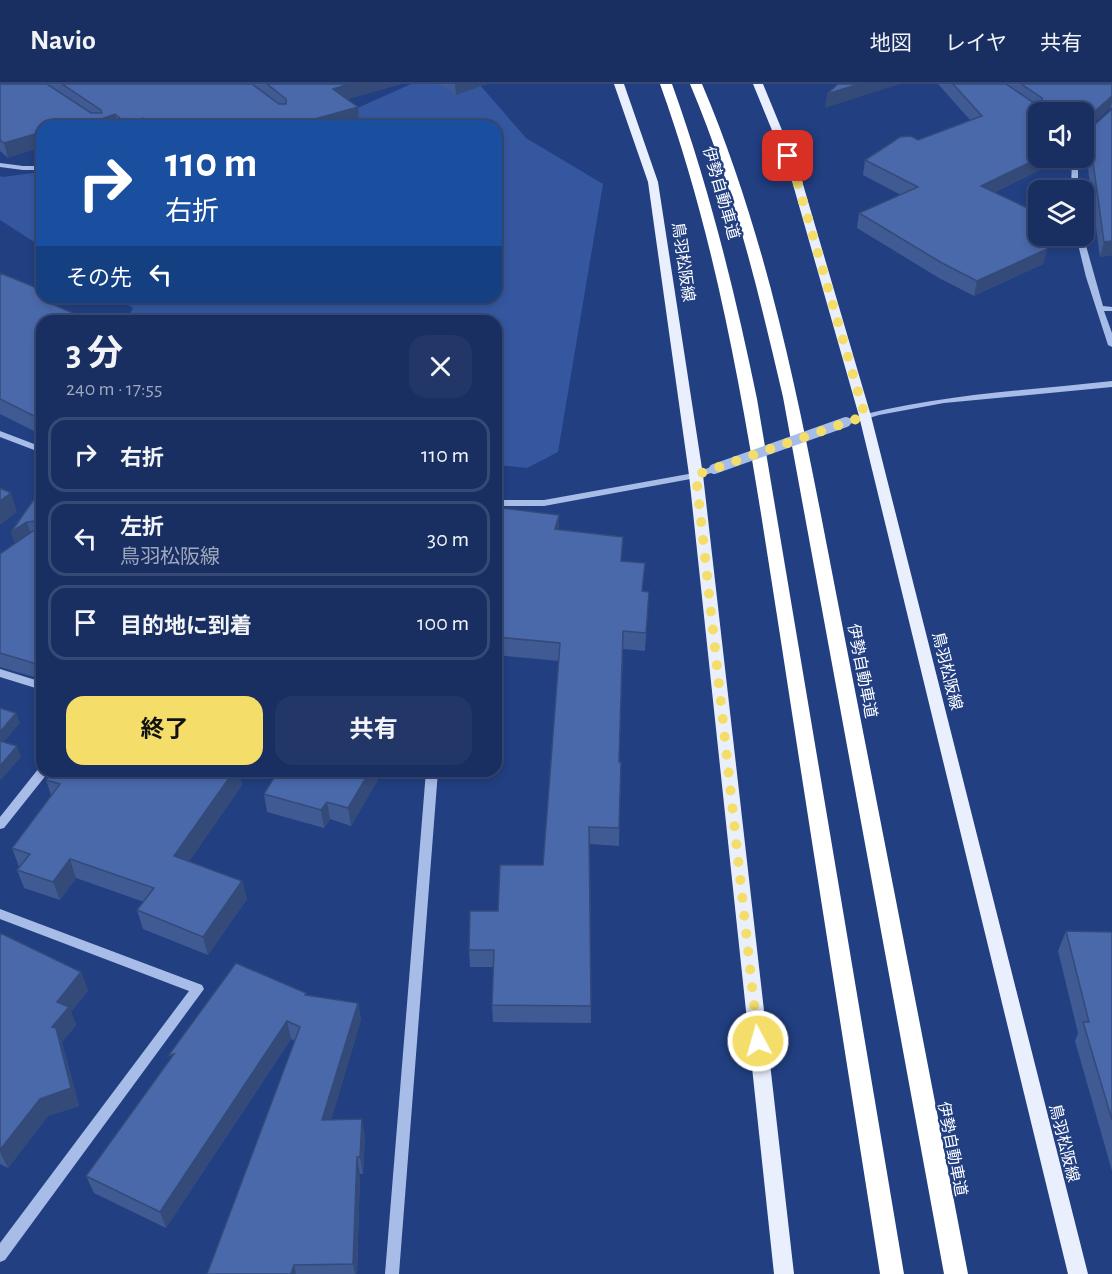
<!DOCTYPE html>
<html lang="ja">
<meta charset="utf-8">
<style>
:root{--surface:#192f61;--page:#223767;--text:#f1f3f6;--muted:#9fa9bd;--line:#374a76;--accent:#f4de69}
body{margin:0;font-family:"Alegreya Sans","Noto Sans JP",sans-serif;background:var(--page);color:var(--text);height:100vh;display:flex;flex-direction:column;font-size:22px;white-space:nowrap}
*{box-sizing:border-box;margin:0}
p{font-size:20px;color:var(--muted)}
.icon{flex:none;width:33px;height:33px;fill:none;stroke:currentColor;stroke-width:2;stroke-linecap:round;stroke-linejoin:round}
.map{position:relative;flex:1;overflow:hidden}
.drawer{position:absolute;left:36px;top:231px;width:466px;height:462px;display:flex;flex-direction:column;background:var(--surface);border-radius:18px;box-shadow:0 3px 9px #0003,0 0 0 2px var(--line)}
.drawer>*{flex:none}
.hud{position:absolute;left:36px;top:36px;width:466px;height:183px;border-radius:18px;box-shadow:0 3px 9px #0003,0 0 0 2px var(--line);background:#1a4fa0;color:#fff;overflow:hidden}
.tools{position:absolute;left:1028px;top:18px;display:grid;gap:12px}
.tools a{display:grid;place-items:center;width:66px;height:66px;border-radius:12px;background:var(--surface);box-shadow:0 3px 9px #0003,0 0 0 2px var(--line);font-size:30px}
.pin{position:absolute;display:grid;place-items:center;width:51px;height:51px;color:#fff;margin:-26px;border-radius:12px;box-shadow:0 3px 9px #0006}
.me{position:absolute;width:66px;margin:-33px;rotate:354deg;stroke-linejoin:round;filter:drop-shadow(0 0 4px #0008)}
.turn{display:flex;align-items:center;gap:21px;height:126px;padding:0 30px;font-size:27px}
.turn .icon{width:78px;height:78px;stroke-width:2.5}
.turn b{display:block;font-size:42px;line-height:51px}
.then{display:flex;align-items:center;height:57px;padding:0 30px;background:#0003;gap:12px;font-size:22px}
.round{display:grid;place-items:center;flex:none;width:63px;height:63px;border-radius:18px;background:var(--page)}
.summary{display:flex;align-items:center;justify-content:space-between;height:102px;padding:0 30px}
h1{font-size:36px;font-weight:700;line-height:45px}
.action{display:flex;gap:12px;margin-top:auto;padding:12px 30px}
.action a{flex:1;height:69px;border-radius:18px;background:var(--accent);color:#111;font-size:24px;font-weight:700;line-height:69px;text-align:center}
.action a+a{background:var(--page);color:var(--text)}
ul{padding:0;list-style:none}
li{display:flex;align-items:center;gap:18px;height:75px;margin:0 12px 9px;padding:0 18px;border:3px solid var(--line);border-radius:18px}
li div{flex:1}
li b{display:block;font-size:22px}
li em{font-style:normal}
header{display:flex;align-items:center;gap:36px;box-sizing:border-box;height:84px;padding:0 30px;background:var(--surface);border-bottom:2px solid var(--line)}
header strong{font-size:28px}
nav{display:flex;gap:33px;margin-inline-start:auto;font-size:21px}
.map>svg:first-child{display:block}
.green{fill:#35579f}
.lines{fill:none;stroke-linecap:round;stroke-linejoin:round}
.minor{fill:#a8bce8;fill-rule:evenodd}
.major{fill:#eaeffe;fill-rule:evenodd}
.highway{fill:#fff;fill-rule:evenodd}
.minor-bridge{stroke:#a8bce8;stroke-width:10}
.wall{fill:#405a93}
.shaded-wall{fill:#344a78}
.building{fill:#4a69ab;stroke:#344a78;stroke-width:1.5}
.route{stroke:#f4de69;stroke-width:10;stroke-dasharray:0 18}
.labels{text-anchor:middle;dominant-baseline:central;stroke-width:4.5;stroke-linejoin:round;paint-order:stroke}
.street-label{font-size:16px;fill:#fff;stroke:#213f81}
</style>
<header>
<strong>Navio</strong>
<nav><a>地図</a><a>レイヤ</a><a>共有</a></nav>
</header>
<div class="map">
<svg width="1112" height="1190" viewBox="0 0 1112 1190">
<rect width="100%" height="100%" fill="#213f81"/>
<!-- green -->
<path class="green" d="M411,0H479L526,54L603,100L558,368L527,384L497,381L496,237H126L133,224L116,213H496V42H317Z
M42,88V163L0,136V92L2,93Z"/>
<g class="lines">
<!-- minor -->
<path class="minor" d="M1072,74H1078V106H1071Z
M0,79L23,82H42V86H23L0,83Z
M1083,151L1103,222L1112,223V227H1104L1112,249V263L1108,261L1086,193L1076,152Z
M1112,297V303L944,319L879,331L846,341L842,338L843,336C931,311 1021,307 1112,297Z
M0,347L42,363V369L0,353Z
M714,382L717,383L719,385L717,387L696,394L544,422H496V416H544L694,389Z
M0,585L42,598V606L0,593Z
M42,683V687H49L47,690L4,744L0,745V733L39,684Z
M426,687H438L399,1190H385Z
M0,825L202,901L204,905L5,1176L0,1178V1159L189,907L0,835Z"/>
<!-- major -->
<path class="major" d="M614,0H624L658,98L703,391L794,1190H774L689,391L648,98Z
M753,0H763L800,90L871,332L1088,1190H1068L859,332L790,90Z"/>
<!-- highway -->
<path class="highway" d="M660,0H672C709,103 735,208 757,315L904,1190H880C847,981 814,773 782,564C752,373 726,183 660,0Z
M690,0H702C776,174 807,361 843,545C885,760 927,975 968,1190H944L783,313C758,206 733,101 690,0Z"/>
<!-- minor-bridge -->
<path class="minor-bridge" d="M714,385L846,338"/>
</g>
<!-- wall -->
<path class="wall" d="M0,0H401L347,15L359,37L343,42H42L8,74L0,67Z
M438,0H487L456,11Z
M938,0H1112V24H1110L1090,42L1094,41L1112,25V171L1100,173L1085,63L1083,64V28L1038,74H1065L994,108L1047,165L1043,180L974,212L939,194L857,144L859,129L901,111L863,91L865,76L970,36Z
M0,189L42,237V351L0,330Z
M42,415V597L41,595L0,583V470L15,459L11,448Z
M496,427L559,445L622,477L643,507L649,508L645,567L623,565L619,678H621L619,762L590,760L591,939L493,938L492,921L494,883H470L469,866L498,827L543,781L559,577L496,571Z
M52,687H239L242,701L189,777L242,797L247,815L208,871L143,845L137,826L144,818L76,794L60,816L24,804L17,786L19,783L12,764L51,711L46,696Z
M383,687L351,742L330,735L324,744L267,728L264,710Z
M1066,847L1112,848V1087L1075,957L1078,949L1058,867Z
M0,849L81,888L88,907L71,928L76,941L62,958L79,1022L48,1032L8,1084L0,1080Z
M306,909L307,911L358,919L361,936L331,1036L365,1052L363,1090H360L357,1190H207L295,957L291,955L166,1144L94,1109L86,1092Z"/>
<!-- shaded-wall -->
<path class="shaded-wall" d="M349,0H401L334,19L333,5Z
M455,0H487L456,11Z
M859,0H900L825,24L827,10Z
M1112,12V19L1110,24L1083,49L1085,36Z
M358,23L359,37L343,42H290Z
M115,30L118,42H82Z
M143,34L145,42H126V39Z
M161,35L163,42H149L148,39Z
M42,48V63L8,74L4,59Z
M1089,49L1085,63L1083,64V52Z
M1039,74H1065L978,117L981,102Z
M1112,157V171L1100,173L1104,158Z
M1047,165L1043,180L974,212L977,197Z
M52,213H55L59,229L45,217Z
M11,409L17,428L0,441V417Z
M559,431V449L555,445Z
M27,438L32,454L17,465L11,448Z
M16,629L20,639L0,663V648Z
M17,662L21,673L0,697V682Z
M234,687H239L242,701L180,791L174,772Z
M370,687H383L351,742L348,724Z
M327,718L330,735L324,744L321,726Z
M70,775L76,794L60,816L53,798Z
M242,797L247,815L208,871L203,853Z
M81,888L88,907L71,928L76,941L62,958L79,1022L48,1032L8,1084L0,1068V1066L40,1015L52,943L57,918Z
M358,919L361,936L326,1053L322,1036Z
M287,937L291,955L166,1144L160,1128Z
M362,1035L365,1052L363,1090L360,1073Z
M357,1073L360,1090L357,1190H355L353,1180Z
M294,1181L296,1190H291Z"/>
<!-- building -->
<path class="building" d="M0,0H47L91,29H102L101,26L62,0H252L279,20H286V15L267,0H349L333,5L358,23L290,42H191L188,40L181,42H169L161,35L148,39L143,34L126,39L115,30L82,42H42V48L4,59L0,56Z
M838,0H859L827,10Z
M953,0H1006L1040,23L1043,22L1042,14L1021,0H1112V12L1085,36V44L1094,41L1112,25V157L1104,158L1089,49L1083,52V28H1038V74H1039L981,102L1036,128L1038,136V152H1043L1047,165L977,197L942,179L859,129L918,103L865,76L900,53L911,52L918,56L982,32Z
M0,189L42,206V213H52L45,217L91,237H42V336L0,315Z
M0,404L11,409L0,417Z
M35,414L42,415V589L39,588L37,580L0,569V470L33,447L39,446V439L37,437L27,438L11,448Z
M502,424L559,431L555,445L623,453L621,477L645,479L642,507L649,508L646,549L623,547L619,678H621L619,744L589,743L591,922L492,921L494,866H469L470,827H498L500,781H543L560,559L496,553V427Z
M0,624L16,629L0,648Z
M0,657L17,662L0,682Z
M52,687H234L174,772L242,797L203,853L137,826L154,804L70,775L53,798L17,786L30,770L12,764L60,700L46,696Z
M278,687H370L348,724L327,718L321,726L264,710Z
M1066,847L1112,848V1036L1083,938H1089Z
M0,849L81,888L57,918L69,923L52,943L56,944L71,1004L40,1015L0,1066Z
M236,879L306,909L305,911L358,919L322,1036L362,1035L360,1073H357L353,1180L294,1181L291,1190H207L300,943L287,937L160,1128L86,1092L174,970L168,972Z"/>
<g class="lines">
<!-- route -->
<path class="route" d="M758,957L696,391L865,332L795,90L788,72"/>
</g>
<g class="labels">
<!-- street labels -->
<g class="street-label">
<text transform="translate(721 109) rotate(74)">伊勢自動車道</text>
<text transform="translate(683 178) rotate(82)">鳥羽松阪線</text>
<text transform="translate(862 587) rotate(79)">伊勢自動車道</text>
<text transform="translate(947 587) rotate(76)">鳥羽松阪線</text>
<text transform="translate(1064 1059) rotate(76)">鳥羽松阪線</text>
<text transform="translate(952 1065) rotate(79)">伊勢自動車道</text>
</g>
</g>
</svg>
<div class="tools">
<a><svg class="icon" aria-label="sound" viewBox="0 0 24 24"><path d="M4 9h4l5-4v14l-5-4H4zM17 9q2 3 0 6"/></svg></a>
<a><svg class="icon" aria-label="layers" viewBox="0 0 24 24"><path d="M12 4l9 5-9 5-9-5zM3 14l9 5 9-5"/></svg></a>
</div>
<div class="pin" style="left:788px;top:72px;background:#d93025"><svg class="icon" aria-label="arrive" viewBox="0 0 24 24"><path d="M6 21V4h12l-3 4 3 4H6"/></svg></div>
<svg class="me" style="left:758px;top:957px" viewBox="-20 -20 40 40"><circle r="17" fill="#f4de69" stroke="#fff" stroke-width="3"/><path d="M0-11L8 9 0 5-8 9z" fill="#fff"/></svg>
<div class="hud">
<div class="turn"><svg class="icon" aria-label="right" viewBox="0 0 24 24"><path d="M7 20v-9h11M14 6l5 5-5 5"/></svg><div><b>110 m</b>右折</div></div>
<div class="then">その先<svg class="icon" aria-label="left" viewBox="0 0 24 24"><path d="M17 20v-9H6M10 6l-5 5 5 5"/></svg></div>
</div>
<section class="drawer">
<div class="summary"><div><h1>3 分</h1><p>240 m · 17:55</p></div><a class="round"><svg class="icon" aria-label="close" viewBox="0 0 24 24"><path d="M6 6l12 12M18 6L6 18"/></svg></a></div>
<ul>
<li><svg class="icon" aria-label="right" viewBox="0 0 24 24"><path d="M7 20v-9h11M14 6l5 5-5 5"/></svg><div><b>右折</b></div><em>110 m</em></li>
<li><svg class="icon" aria-label="left" viewBox="0 0 24 24"><path d="M17 20v-9H6M10 6l-5 5 5 5"/></svg><div><b>左折</b><p>鳥羽松阪線</p></div><em>30 m</em></li>
<li><svg class="icon" aria-label="arrive" viewBox="0 0 24 24"><path d="M6 21V4h12l-3 4 3 4H6"/></svg><div><b>目的地に到着</b></div><em>100 m</em></li>
</ul>
<div class="action"><a>終了</a><a>共有</a></div>
</section>
</div>
